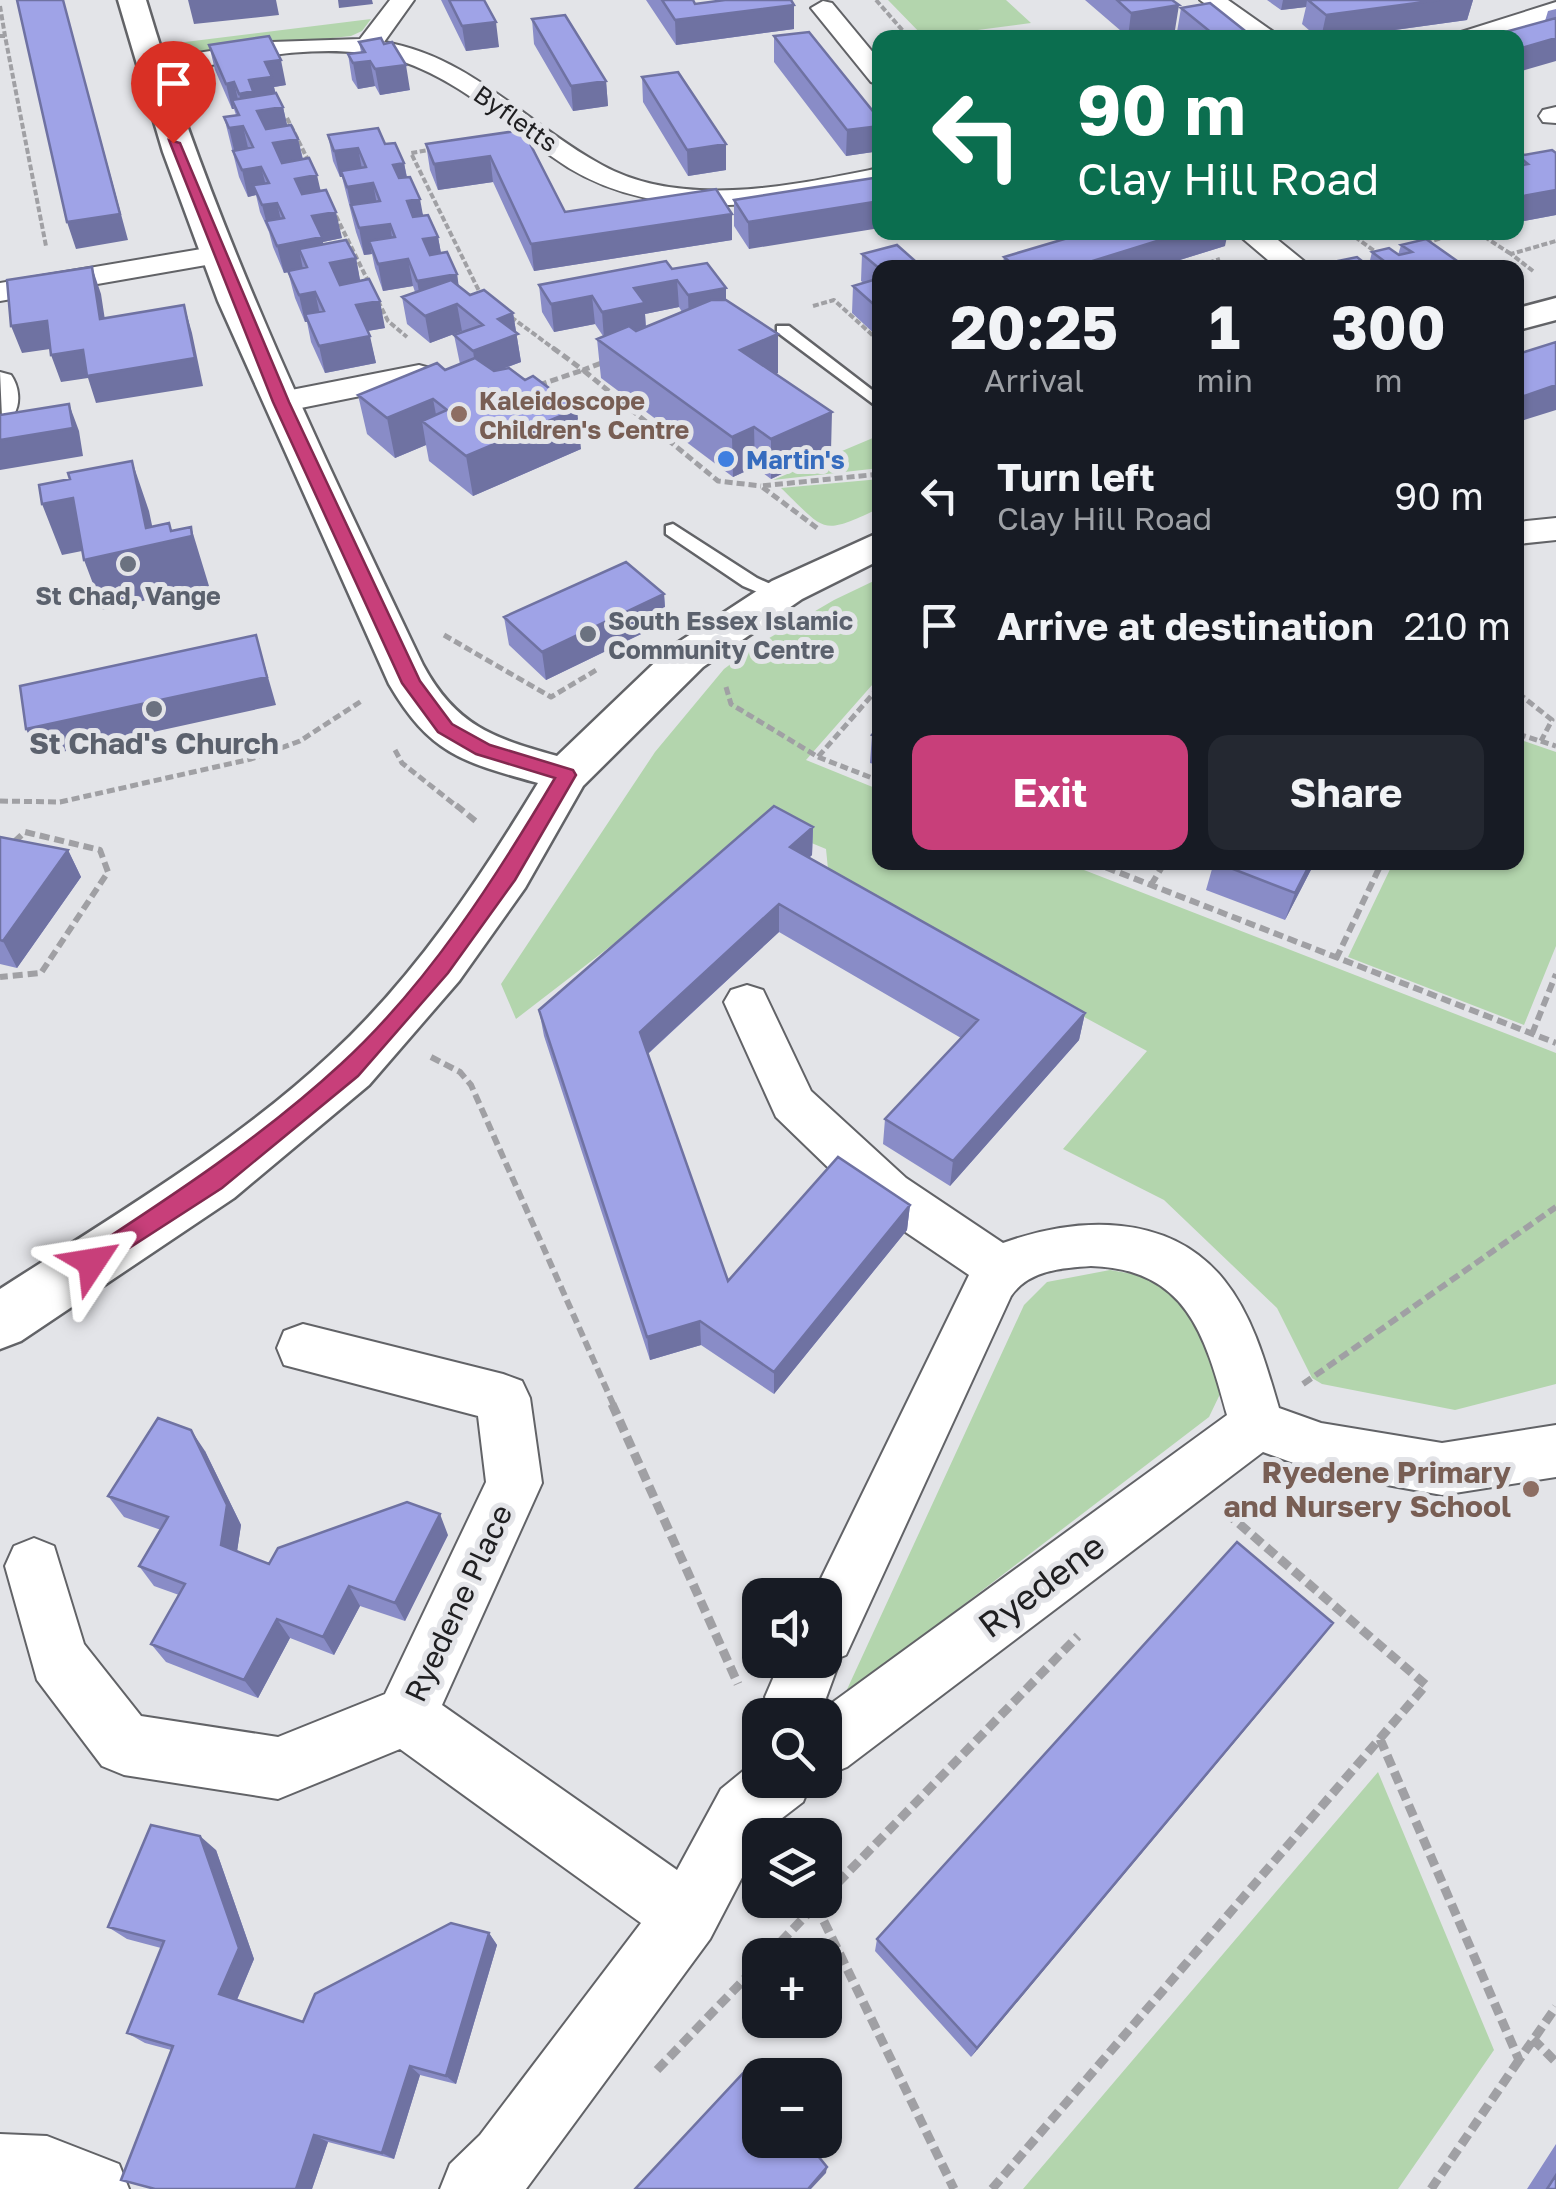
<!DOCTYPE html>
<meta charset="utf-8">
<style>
:root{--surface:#171b24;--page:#242831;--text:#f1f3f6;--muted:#9ea1a6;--accent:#c83f7a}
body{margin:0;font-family:"Golos Text",sans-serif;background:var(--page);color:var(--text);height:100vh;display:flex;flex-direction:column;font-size:38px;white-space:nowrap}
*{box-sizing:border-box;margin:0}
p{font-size:32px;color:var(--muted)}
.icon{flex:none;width:55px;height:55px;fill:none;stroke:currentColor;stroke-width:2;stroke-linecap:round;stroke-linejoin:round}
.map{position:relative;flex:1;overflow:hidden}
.drawer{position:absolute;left:872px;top:260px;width:652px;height:610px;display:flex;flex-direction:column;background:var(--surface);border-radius:20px;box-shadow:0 2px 8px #0004}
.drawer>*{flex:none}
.top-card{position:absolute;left:872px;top:30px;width:652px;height:210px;border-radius:20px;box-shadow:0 2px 8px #0004;background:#0b6e4f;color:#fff;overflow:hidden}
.controls{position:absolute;left:742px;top:1578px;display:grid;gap:20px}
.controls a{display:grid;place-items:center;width:100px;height:100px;border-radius:20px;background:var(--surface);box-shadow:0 2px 8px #0004;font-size:50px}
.pin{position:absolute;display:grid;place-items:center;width:85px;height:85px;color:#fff;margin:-102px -42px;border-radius:50% 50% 50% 0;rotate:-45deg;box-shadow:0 0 10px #0007}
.pin .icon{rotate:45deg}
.me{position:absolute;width:110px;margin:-55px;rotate:57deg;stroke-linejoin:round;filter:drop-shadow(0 0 8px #0008)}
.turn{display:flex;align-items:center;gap:35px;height:210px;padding:0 40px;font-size:45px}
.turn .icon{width:130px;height:130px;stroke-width:2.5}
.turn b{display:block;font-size:70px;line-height:85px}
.eta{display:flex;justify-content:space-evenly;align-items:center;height:170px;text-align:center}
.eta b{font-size:60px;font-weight:700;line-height:70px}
.cta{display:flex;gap:20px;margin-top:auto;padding:20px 40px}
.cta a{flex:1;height:115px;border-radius:20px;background:var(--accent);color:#fff;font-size:40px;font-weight:700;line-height:115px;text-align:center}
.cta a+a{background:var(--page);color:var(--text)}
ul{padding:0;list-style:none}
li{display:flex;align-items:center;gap:30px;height:130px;padding:0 40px}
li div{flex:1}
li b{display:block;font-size:38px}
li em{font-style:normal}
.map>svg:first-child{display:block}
.green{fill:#b3d5ad}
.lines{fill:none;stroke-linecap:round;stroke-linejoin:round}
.service-casing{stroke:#626367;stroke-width:5}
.minor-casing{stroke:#626367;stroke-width:4}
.secondary-casing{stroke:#626367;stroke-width:5}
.path-far3{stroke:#a0a0a4;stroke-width:4;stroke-dasharray:6 2.5;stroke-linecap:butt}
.path-far2{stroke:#a0a0a4;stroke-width:5;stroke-dasharray:8 4;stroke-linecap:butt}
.path-far1{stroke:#a0a0a4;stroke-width:6;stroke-dasharray:10 5;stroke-linecap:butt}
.path{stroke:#a0a0a4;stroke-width:9;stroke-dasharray:12 6;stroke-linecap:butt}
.service{fill:#fff;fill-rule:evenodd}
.minor{fill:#fff;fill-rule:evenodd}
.secondary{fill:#fff;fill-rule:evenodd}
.wall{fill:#898cc7;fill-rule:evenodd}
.shaded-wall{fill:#6f72a2}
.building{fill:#9fa3e7;stroke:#6f72a2;stroke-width:2.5}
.route{fill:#c83f7a;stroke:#82294f;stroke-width:2.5}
.education-dot{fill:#8d6e63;stroke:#e3e4e8;stroke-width:4}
.shop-dot{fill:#3f7fe0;stroke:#e3e4e8;stroke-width:4}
.worship-dot{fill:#6b7280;stroke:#e3e4e8;stroke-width:4}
.labels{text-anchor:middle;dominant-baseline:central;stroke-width:10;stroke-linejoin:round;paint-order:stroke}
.far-street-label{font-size:25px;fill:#1f1f21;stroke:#e3e4e8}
.far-education-label{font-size:25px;font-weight:bold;fill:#785e54;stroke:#e3e4e8;text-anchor:start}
.far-shop-label{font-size:25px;font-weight:bold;fill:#366cbe;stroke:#e3e4e8;text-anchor:start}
.far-worship-label{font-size:25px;font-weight:bold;fill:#5b616d;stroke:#e3e4e8}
.worship-label{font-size:30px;font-weight:bold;fill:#5b616d;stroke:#e3e4e8}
.education-label{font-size:30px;font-weight:bold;fill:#785e54;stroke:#e3e4e8;text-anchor:end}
.street-label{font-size:30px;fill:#1f1f21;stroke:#e3e4e8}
.near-street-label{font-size:35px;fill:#1f1f21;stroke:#e3e4e8}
</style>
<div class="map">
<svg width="1556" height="2189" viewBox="0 0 1556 2189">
<rect width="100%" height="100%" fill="#e3e4e8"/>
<!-- green -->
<path class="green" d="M888,0H1006L1031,23L924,37Z
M371,19L362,31L351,36L202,52L183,50L177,43Z
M880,435V468L773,480Z
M880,479V508C820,536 827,532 781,488Z
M880,578V676L806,760L880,790V862L1066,863L1556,1053V1384L1455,1410L1322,1384L1312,1378L1277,1308L1164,1200L1063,1149L1147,1051L829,879L826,849L768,825L516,1019L501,984L655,752L724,669L752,648L834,600Z
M1518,739L1556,752V946L1524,1025L1348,957L1393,863L1518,862Z
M1110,1270L1155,1278L1213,1334L1222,1390L1209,1417L844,1696L1024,1305L1047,1282Z
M1378,1772L1494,2050L1398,2189H1023Z"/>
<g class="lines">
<defs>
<path id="service" d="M777,326H789L880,396V409L777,332Z
M673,524L757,578L786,591L789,595L779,601L743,586L666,534V526Z"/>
<path id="minor" d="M390,0H414L384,42C470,56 528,125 602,165C683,210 794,185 880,168V184C771,206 647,227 551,156C502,121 450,73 390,58C314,39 226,64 150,76L137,68L150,60L272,42L360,39Z
M1200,0H1228L1282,38H1252Z
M823,1L832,3L880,61V85L871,82L811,8Z
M1556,2V17L1493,38H1455L1458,33Z
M1556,107V123L1543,122L1539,116L1543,110Z
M1235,232H1268L1305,262L1301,268H1257L1268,260Z
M219,246L229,249L234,255L229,261L0,301V283Z
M419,365L430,368L435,375L430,382L281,412L269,409L265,402L269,395L281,392Z
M0,372L11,375C19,386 21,403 14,414L2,417Z
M1556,518V540L1518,544V522Z
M747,985L763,990L811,1091L906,1178L1003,1243C1077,1216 1170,1212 1224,1280C1253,1316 1266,1364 1279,1408L1321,1423L1442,1443L1556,1425V1477L1442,1495L1321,1473L1263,1452L847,1767L825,1776V1715H772L765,1697L781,1660H825V1595H813L969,1275L870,1208L776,1117L724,1002L731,990ZM1091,1266C1187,1269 1205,1335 1227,1415L829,1705L826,1698L841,1657L846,1655L1011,1296C1029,1270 1062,1268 1091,1266Z
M303,1324L503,1374L522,1381L530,1398L542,1483L442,1705L677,1870L721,1789L759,1758L760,1780H812L803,1802L760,1835V1843L710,1939L526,2189H440L450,2164L480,2135L641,1923L400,1749L278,1799L124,1775L102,1766L37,1680L5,1566L14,1546L34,1538L54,1546L84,1644L141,1716L278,1737L385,1694L486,1482L478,1416L284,1365L277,1348L284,1331Z
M0,2134L47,2136L119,2164L129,2189H0Z"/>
<path id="secondary" d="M118,0H146C215,232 319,447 423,665C456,726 493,738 557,756L671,647L772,581L880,532V560L802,599L703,667L583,786L525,888L459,981L369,1085L234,1198L21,1341L0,1349V1289C113,1216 231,1147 330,1055C414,978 479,880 538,783C462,762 430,754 389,684L218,301L163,152Z
M1556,298V320L1518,330V308Z"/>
</defs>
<!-- service casing -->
<use href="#service" class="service-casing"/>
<!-- minor casing -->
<use href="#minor" class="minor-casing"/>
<!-- secondary casing -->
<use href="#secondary" class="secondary-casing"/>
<!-- path-far3 -->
<path class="path-far3" d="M876,0L904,32L898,33
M0,6L5,36
M0,36H5L46,246
M287,118L310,164
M434,149L411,153L481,295
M336,216L370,285
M1348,232L1380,255
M1477,232L1511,254
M1426,243L1461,232
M1192,268L1220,259
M1533,271L1511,254L1556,241
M378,301L388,321L407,337
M813,306L834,300L880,342
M511,317L557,351"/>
<!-- path-far2 -->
<path class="path-far2" d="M553,348L583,370L604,362
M539,385L583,370L718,481L761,486
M817,528L761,486L880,474
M444,635L551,697L598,669
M726,687L731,704L818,757L880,686
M1518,693L1552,720L1541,741
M1518,734L1556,746
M395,750L402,763L459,808
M818,757L880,781
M0,801L60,802L251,759L300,741L363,700"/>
<!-- path-far1 -->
<path class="path-far1" d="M456,805L478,823
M0,842L12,844L25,832L100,850L108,872L41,973L0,977
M1092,862L1556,1043
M1151,885L1165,862
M1336,959L1382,862
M1532,1034L1556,974
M431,1057L460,1072L471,1085L614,1406
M1303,1384L1556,1207"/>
<!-- path -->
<path class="path" d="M612,1404L738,1684
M1380,1739L1519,2060L1556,2007
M825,1896L1078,1636
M816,1905L954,2189
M768,1955L821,1900
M1533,2039L1556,2062
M657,2070L760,1963
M992,2189L1426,1685L1229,1515
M1431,2189L1519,2060"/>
<!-- service -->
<use href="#service" class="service"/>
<!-- minor -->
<use href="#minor" class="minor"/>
<!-- secondary -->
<use href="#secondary" class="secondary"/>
</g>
<!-- wall -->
<path class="wall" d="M441,0H484L499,47L466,51Z
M646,0H693L695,4L794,5V29L676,45Z
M1085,0H1172L1175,30L1128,37Z
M1267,0H1473L1467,20L1337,38H1318L1302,24L1306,7L1281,10Z
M1181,8L1254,38H1183L1177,32Z
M1556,9V61L1545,21L1548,11Z
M532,19L606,81L608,106L573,111L534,44Z
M774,36L880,120V151L846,156L774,62Z
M359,42L410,90L380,95L375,86L358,89L352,80L348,54L361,52Z
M209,45L286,85L274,87L275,93L283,107L287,126L298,139L303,159L321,191L342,238L323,242V244L356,258L360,281L385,328L368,331L376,363L325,373L311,342L307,322H305L295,298L288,272L284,273L273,247L269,232L260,212L256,195L248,197L239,177L224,117L236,115L234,109H232L215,70Z
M642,77L726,170L688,176L643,102Z
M523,130L565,212L732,240L534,271L493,182L438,190L430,170L426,144Z
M328,135L385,144L404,163L407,177L423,215L438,237L441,253L457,274L458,285L470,295L513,313L521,362L500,370L581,449L473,496L429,461L426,445L395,458L367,434L358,395L445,370L460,364L454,335L463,332L462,331L430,343L407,324L402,297L415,292L413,286L383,291L375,268L372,254L364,255L356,232L342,177H340L333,161Z
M1556,153V215L1518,222V156Z
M880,177L749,249L734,226V200Z
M1401,245L1460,263L1459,268H1337L1338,261L1369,264L1372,252L1398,255Z
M1225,246L1154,268H1002L1004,257Z
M862,254L880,268V339L852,313L853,286L864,283L861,281Z
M672,269L726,300L831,451L771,479L755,467L733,477L601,378L597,339L603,336L595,324L554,332L542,312L539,285ZM679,307L682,312L646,327L645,314Z
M664,594L666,622L546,680L509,645L504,617Z
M880,725V766L870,763L872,735Z
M813,827L812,855L809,858L1085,1013L1079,1040L950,1186L883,1144L885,1119L961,1038L779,932L648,1054L728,1281L910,1205L907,1230L774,1394L701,1345L650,1360L544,1036L539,1010Z
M0,837L68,850L81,877L17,968L0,964Z
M1214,862H1315L1285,920L1206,890Z
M205,1451L241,1525L237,1551L269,1564L448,1535L405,1621L360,1606L334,1655L290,1638L258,1698L166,1662L151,1644L179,1595L154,1586L139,1566L161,1530L124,1517L108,1496Z
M1319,1641L971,2057L875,1951L877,1939Z
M216,1850L254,1959L237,2000L303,2022L489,1933L497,1945L456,2084L420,2075L394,2159L328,2142L312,2189L171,2050L145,2043L127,2033L161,1948L127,1939L108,1927Z
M1556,2144V2189H1527Z"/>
<!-- shaded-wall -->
<path class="shaded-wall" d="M63,0L128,240L76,249L67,222Z
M188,0H276L279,15L194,24Z
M338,0H372L373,4L339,8Z
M1283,0H1307L1306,7L1281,10Z
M1439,0H1473L1467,20L1337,38H1321L1326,15Z
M794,5V29L676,45L675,20Z
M1179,5L1175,30L1128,37L1131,13Z
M496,22L499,47L466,51L462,26Z
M1556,38V61L1518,72V49Z
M281,60L286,85L274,87L278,102L283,107L289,133L263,137L245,119L239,94L265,62Z
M370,61L375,86L358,89L353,63Z
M406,65L410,90L380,95L375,69Z
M606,81L608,106L573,111L571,86Z
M234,82L240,108L232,100L234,109H232L226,84Z
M243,126L249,152L235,154L229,128Z
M880,126V151L846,156L847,130Z
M298,139L304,165L279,170L273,143Z
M726,144V170L688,176L687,150Z
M358,148L363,174L341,171L342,177H340L334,151Z
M490,156L493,182L438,190L434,164Z
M404,163L409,189L397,191L393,165Z
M261,167L268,193L253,185L256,195L248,197L242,170Z
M317,175L323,201L300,205L295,179Z
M373,183L378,210L351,207L347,187Z
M1556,190V215L1518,222V197Z
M420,199L425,226L411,228L407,201Z
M880,201V228L749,249L748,222Z
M277,203L283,229L266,221L269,232L262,205Z
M336,212L342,238L323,242L328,264L299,249L303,269L284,273L277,246L312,216Z
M732,214V240L534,271L531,244Z
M390,224L394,251L369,241L372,254L364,255L359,228Z
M1186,232H1228L1225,246L1154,268H1070Z
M438,237L443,264L428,266L423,239Z
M356,258L361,285L336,290L330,263Z
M408,259L413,286L383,291L378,264Z
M92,267L101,294L109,346L100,319Z
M457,274L461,301L422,308L417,281Z
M677,280L679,307L645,314L646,331L604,339L602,312L634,288Z
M726,288V315L689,322L688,295Z
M315,292L321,319L305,314L307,322H305L299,295Z
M592,296L595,324L554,332L551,304Z
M380,301L385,328L361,332L356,305Z
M457,304L462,331L430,343L425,316Z
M184,305L192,333L203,386L96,403L88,378L61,382L51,355Z
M513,313L521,362L477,378L473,351L498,319Z
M47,321L57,348L22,353L11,326Z
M778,334V373L740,389V350Z
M370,336L376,363L325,373L319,346Z
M1556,385V410L1518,422V398Z
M433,399L440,435L422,421L426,445L395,458L387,418Z
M69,404L79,431L83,456L0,470V440Z
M577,409L581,449L473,496L466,456Z
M832,412L831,451L771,479V439Z
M754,427L755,467L733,477L732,437Z
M132,461L149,511L156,544L191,527L209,586L103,610L84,560L146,528Z
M73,498L92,549L62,555L42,504Z
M664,594L666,622L546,680L542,652Z
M256,635L276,705L39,757L26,729Z
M813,827L812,855L790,875V847Z
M68,850L81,877L17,968L3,941Z
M1311,862H1315L1285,920L1295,893Z
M779,904V932L643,1058L640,1032Z
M1085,1013L1079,1040L950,1186L953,1161Z
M910,1205L907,1230L774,1394V1372Z
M700,1321L701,1345L650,1360L647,1337Z
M191,1430L205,1451L241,1525L235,1565L221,1545Z
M440,1514L448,1535L405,1621L395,1603Z
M349,1586L360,1606L334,1655L323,1637Z
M277,1619L290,1638L258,1698L244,1680Z
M1333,1623L1319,1641L971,2057L977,2048Z
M200,1836L216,1850L254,1959L235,2004L219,1994Z
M489,1933L497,1945L456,2084L446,2076Z
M410,2066L420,2075L394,2159L382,2153Z
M314,2135L328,2142L312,2189H296Z
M827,2167L826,2173L811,2189H808Z"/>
<!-- building -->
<path class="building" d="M17,0H63L120,214L67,222Z
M449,0H484L496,22L462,26Z
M662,0H693L695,4L725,0H791L794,5L675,20Z
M1117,0H1172L1179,5L1131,13Z
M1308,0H1439L1326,15Z
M1210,3L1254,38H1218L1181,8Z
M565,15L606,81L571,86L532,19Z
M1556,18V38L1518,49V38H1483Z
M809,32L880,120V126L847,130L774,36Z
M269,36L281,60L265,62L272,77L249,80L253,91L239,94L234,82L226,84L209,45Z
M381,38L384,44L392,42L406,65L375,69L370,61L353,63L348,54L365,52L359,42Z
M678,72L726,144L687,150L642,77Z
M276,93L283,107L257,111L266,129L291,125L298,139L273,143L282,163L309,158L317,175L295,179L302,194L326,190L336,212L312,216L322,237L277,246L266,221L284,218L277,203L262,205L253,185L269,183L261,167L242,170L233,151L253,147L243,126L229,128L224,117L239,115L232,100Z
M378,128L385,144L395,143L404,163L393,165L399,178L410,177L420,199L407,201L413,217L428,215L438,237L423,239L430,255L447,252L457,274L417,281L408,259L378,264L369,241L395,237L390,224L359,228L351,205L380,201L373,183L347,187L341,171L366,167L358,148L334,151L328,135Z
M523,130L565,212L716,189L732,214L531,244L490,156L434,164L426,144Z
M1552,150L1556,153V190L1518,197V166L1528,164L1518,156Z
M880,177V201L748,222L734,200Z
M1088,232H1186L1070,268H1017L1004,257Z
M1426,239L1460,263L1442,268H1346L1338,261L1357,257L1367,265L1384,261L1372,252L1389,248L1399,255L1412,252L1401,245Z
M346,240L356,258L330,263L340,285L369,279L380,301L356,305L370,336L319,346L305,314L324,311L315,292L299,295L288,271L307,267L299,249Z
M897,245L923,268H880V269L862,254Z
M666,261L672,269L707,263L726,288L688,295L677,280L634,288L645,303L602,312L592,296L551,304L539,285Z
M92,267L100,319L184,305L195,358L87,376L83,350L51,355L47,321L11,326L7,280Z
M880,278V310L853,286Z
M451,280L470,295L484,290L513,313L498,319L518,334L473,351L454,335L483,325L457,304L425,316L402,297Z
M711,300H726L778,334L740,350L832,412L771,439L754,427L732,437L597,339L629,326L636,331Z
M1556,342V385L1518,398V354Z
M475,358L494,371L509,368L525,380L533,376L577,409L466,456L422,421L447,410L433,399L387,418L358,395L437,363L445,370Z
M69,404L73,428L0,440V415Z
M132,461L146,528L169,523L171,531L191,527L192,536L84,560L73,498L42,504L39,485L70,479L68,473Z
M626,562L664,594L542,652L504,617Z
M256,635L267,677L26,729L20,686Z
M880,725V738L872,735Z
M774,806L813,827L790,847L1085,1013L953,1161L885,1119L978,1020L779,904L640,1032L728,1281L838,1157L910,1205L774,1372L700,1321L647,1337L539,1010Z
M0,837L68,850L3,941L0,940Z
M1215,862H1311L1295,893Z
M158,1418L191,1430L227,1505L221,1545L269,1564L278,1548L407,1502L440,1514L395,1603L349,1586L323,1637L277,1619L244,1680L151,1644L185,1584L139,1566L168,1517L108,1496Z
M1237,1542L1333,1623L977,2048L877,1939Z
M151,1825L200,1836L239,1948L219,1994L303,2022L315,1994L451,1923L489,1933L446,2076L410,2066L382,2153L314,2135L296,2189H155L121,2180L173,2046L127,2033L164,1941L108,1927Z
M747,2069L760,2085V2140H805L827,2167L808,2189H635Z
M1556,2175V2189H1547Z"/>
<!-- route -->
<path class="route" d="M169,140L180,143L289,402L420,681L452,724L490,745L573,770L576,775L515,880L448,973L358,1076L222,1188L92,1272L83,1269L79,1262L83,1254C172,1196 262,1137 341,1064C428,984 495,879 555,778L476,754L438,732L402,683L273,402Z"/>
<!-- markers -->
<g class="education-dot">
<circle cx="459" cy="414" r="10"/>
<circle cx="1531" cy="1489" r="10"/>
</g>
<circle class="shop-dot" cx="726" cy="459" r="10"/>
<g class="worship-dot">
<circle cx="128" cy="564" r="10"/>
<circle cx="588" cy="634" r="10"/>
<circle cx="154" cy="709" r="10"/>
</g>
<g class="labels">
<!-- far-street labels -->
<g class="far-street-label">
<text transform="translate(516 118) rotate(35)">Byfletts</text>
</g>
<!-- far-education labels -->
<g class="far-education-label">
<text x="479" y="400">Kaleidoscope<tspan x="479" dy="29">Children's Centre</tspan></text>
</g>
<!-- far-shop labels -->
<g class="far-shop-label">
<text x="746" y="459">Martin's</text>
</g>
<!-- far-worship labels -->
<g class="far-worship-label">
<text x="128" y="595">St Chad, Vange</text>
<text x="608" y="620" text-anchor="start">South Essex Islamic<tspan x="608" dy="29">Community Centre</tspan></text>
</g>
<!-- worship labels -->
<g class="worship-label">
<text x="154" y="743">St Chad's Church</text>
</g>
<!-- education labels -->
<g class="education-label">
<text x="1511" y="1472">Ryedene Primary<tspan x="1511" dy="34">and Nursery School</tspan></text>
</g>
<!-- street labels -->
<g class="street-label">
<text transform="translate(458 1603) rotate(-65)">Ryedene Place</text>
</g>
<!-- near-street labels -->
<g class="near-street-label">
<text transform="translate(1041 1585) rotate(-37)">Ryedene</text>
</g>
</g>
</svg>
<div class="controls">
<a><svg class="icon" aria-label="sound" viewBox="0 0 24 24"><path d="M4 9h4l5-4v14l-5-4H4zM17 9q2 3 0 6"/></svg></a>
<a><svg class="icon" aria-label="search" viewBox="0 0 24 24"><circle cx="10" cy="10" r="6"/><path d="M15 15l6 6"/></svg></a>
<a><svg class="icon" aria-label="layers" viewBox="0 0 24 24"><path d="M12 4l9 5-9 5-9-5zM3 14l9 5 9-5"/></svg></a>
<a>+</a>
<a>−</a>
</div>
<div class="pin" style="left:173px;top:143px;background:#d93025"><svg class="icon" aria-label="arrive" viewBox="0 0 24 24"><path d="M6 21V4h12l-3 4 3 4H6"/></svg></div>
<svg class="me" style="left:92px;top:1262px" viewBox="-20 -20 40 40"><path d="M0-17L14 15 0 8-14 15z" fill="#c83f7a" stroke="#fff" stroke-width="4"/></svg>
<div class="top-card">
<div class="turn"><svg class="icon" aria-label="left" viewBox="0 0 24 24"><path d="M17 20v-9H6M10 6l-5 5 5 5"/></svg><div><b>90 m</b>Clay Hill Road</div></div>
</div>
<section class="drawer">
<div class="eta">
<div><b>20:25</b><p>Arrival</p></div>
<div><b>1</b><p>min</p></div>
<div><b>300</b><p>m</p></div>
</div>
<ul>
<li><svg class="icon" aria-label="left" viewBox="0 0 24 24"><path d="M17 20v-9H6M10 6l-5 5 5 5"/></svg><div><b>Turn left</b><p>Clay Hill Road</p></div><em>90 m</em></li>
<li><svg class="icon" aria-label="arrive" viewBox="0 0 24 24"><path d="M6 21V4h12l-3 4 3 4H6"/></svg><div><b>Arrive at destination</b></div><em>210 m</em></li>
</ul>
<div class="cta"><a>Exit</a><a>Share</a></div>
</section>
</div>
